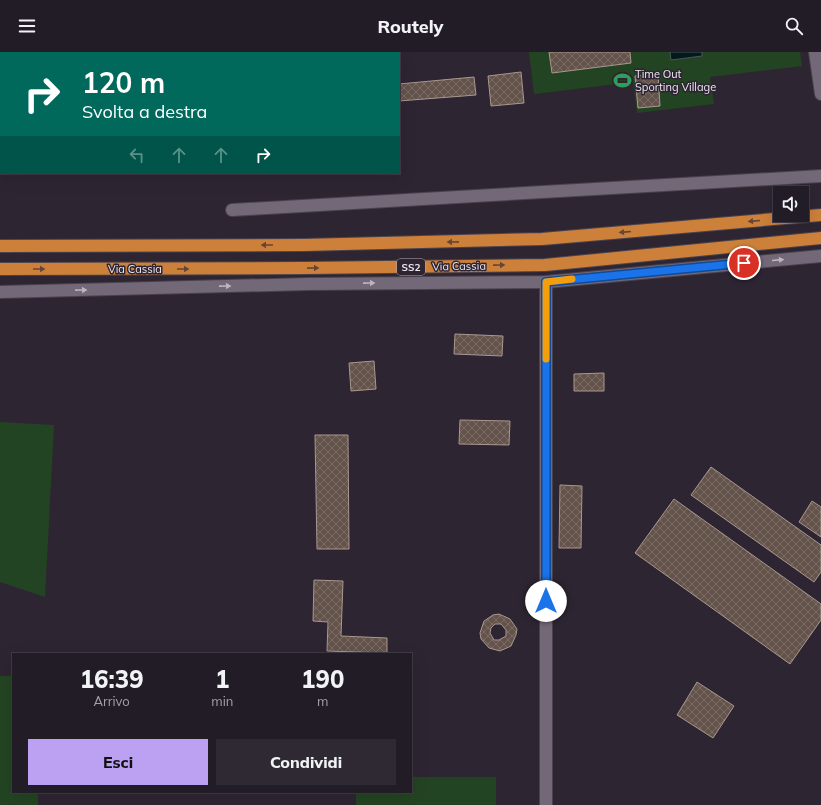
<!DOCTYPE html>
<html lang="it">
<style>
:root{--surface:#221c26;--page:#2e2932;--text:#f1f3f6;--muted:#a2a1a7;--line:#3f3a43;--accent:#bca0f2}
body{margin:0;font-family:Mulish,sans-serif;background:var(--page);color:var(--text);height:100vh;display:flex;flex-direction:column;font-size:15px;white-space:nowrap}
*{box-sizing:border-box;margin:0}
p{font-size:13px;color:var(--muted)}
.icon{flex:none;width:22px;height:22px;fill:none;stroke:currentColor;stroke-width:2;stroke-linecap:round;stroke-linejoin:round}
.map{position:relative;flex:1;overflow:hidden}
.details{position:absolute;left:12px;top:601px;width:400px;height:140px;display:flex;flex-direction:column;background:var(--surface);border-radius:0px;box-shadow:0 4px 16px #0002,0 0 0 1px var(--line)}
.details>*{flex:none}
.banner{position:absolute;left:0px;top:0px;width:400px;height:122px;box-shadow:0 4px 16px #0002,0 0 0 1px var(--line);background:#00695c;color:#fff;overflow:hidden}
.controls{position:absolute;left:773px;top:134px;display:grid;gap:8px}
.controls a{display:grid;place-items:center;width:36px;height:36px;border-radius:0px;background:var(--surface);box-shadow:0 4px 16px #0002,0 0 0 1px var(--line);font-size:20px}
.pin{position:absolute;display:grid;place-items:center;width:34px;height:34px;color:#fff;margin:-17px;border:2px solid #fff;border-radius:50%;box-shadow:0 1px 4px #0007}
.me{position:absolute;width:44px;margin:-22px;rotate:0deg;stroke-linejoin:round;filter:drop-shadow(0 0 3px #0008)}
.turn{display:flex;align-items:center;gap:14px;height:84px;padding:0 16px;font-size:18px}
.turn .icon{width:52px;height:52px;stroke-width:2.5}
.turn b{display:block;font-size:28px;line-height:34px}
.lanes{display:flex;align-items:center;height:38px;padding:0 16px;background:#0003;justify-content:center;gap:20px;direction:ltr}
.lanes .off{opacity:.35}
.eta{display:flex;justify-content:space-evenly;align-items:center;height:68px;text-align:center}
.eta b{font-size:24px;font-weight:800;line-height:28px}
.action{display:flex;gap:8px;margin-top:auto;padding:8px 16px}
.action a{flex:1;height:46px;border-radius:0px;background:var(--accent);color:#111;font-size:16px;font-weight:800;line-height:46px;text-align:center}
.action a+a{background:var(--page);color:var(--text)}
header{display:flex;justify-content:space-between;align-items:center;height:52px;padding:0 16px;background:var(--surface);font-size:18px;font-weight:800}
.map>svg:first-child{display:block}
.pitch{fill:#234423}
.water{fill:#03191b;stroke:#49575b}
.building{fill:url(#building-cross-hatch);stroke:#aa978f;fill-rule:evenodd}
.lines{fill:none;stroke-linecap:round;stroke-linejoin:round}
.minor-casing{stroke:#4a424d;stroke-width:14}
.tertiary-casing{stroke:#4a424d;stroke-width:14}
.trunk-casing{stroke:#4a424d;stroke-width:14}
.minor{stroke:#736877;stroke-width:12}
.tertiary{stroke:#736877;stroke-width:12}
.trunk{stroke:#cc803a;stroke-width:12}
.oneway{fill:#654535}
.oneway2{fill:#bcb4c0}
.route-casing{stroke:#114b97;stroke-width:10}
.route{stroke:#1a73e8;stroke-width:7}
.slow{stroke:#f59e0b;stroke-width:7}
.labels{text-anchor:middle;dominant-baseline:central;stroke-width:3;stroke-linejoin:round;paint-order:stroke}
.shield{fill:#2e2532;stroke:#b4adb7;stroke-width:1}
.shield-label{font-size:10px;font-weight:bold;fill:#ede7f0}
.poi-label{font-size:11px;fill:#ede7f0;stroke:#2e2532;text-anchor:start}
.street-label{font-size:11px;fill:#ede7f0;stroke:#2e2532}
</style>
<header><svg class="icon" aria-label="menu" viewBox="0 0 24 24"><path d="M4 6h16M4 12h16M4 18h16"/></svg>Routely<svg class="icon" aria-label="search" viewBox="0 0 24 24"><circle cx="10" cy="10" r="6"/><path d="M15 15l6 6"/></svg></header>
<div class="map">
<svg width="821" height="753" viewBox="0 0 821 753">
<defs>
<pattern id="building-cross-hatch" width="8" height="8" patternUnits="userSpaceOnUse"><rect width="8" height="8" fill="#64534b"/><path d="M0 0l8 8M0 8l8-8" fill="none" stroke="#7a6c65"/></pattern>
</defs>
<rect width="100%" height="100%" fill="#2e2532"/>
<!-- pitch -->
<path class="pitch" d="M529,0H800L802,14L710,25L714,52L637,61L633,30L534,42Z
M0,370L54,373L45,545L0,530Z
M0,624H13V740H38V753H0Z
M411,725H496V753H356V740H411Z"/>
<!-- water -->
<path class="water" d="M670,0H702V4L671,8Z"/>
<!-- building -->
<path class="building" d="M216,0H320V1H207Z
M549,0H630L631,11L552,21Z
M521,20L524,51L491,54L488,24Z
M658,22L660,54L638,56L635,24Z
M474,25L476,43L399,49V32Z
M455,282L503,284L502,304L454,302Z
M374,309L376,337L351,339L349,311Z
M604,321V339H574V322Z
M460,368L510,369L509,393L459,392Z
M315,383H348L349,497H317Z
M711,415L821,493V520L814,530L691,443Z
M560,433L582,434L581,496H559Z
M674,447L821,552V568L790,612L635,501Z
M812,449L821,455V485L799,470Z
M314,528L343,529L341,584L387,586V601L327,599L328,570L313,569Z
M499,562L510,567L517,577L516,583L511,594L500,599L489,596L481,587L480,581L484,569L493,563ZM495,572H501L506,578V584L499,588H494L490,581L491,576Z
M697,630L734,654L713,686L677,663Z"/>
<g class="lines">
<defs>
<path id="minor" d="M815,0L821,42
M232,158L821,124
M546,230V753"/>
<path id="tertiary" d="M0,240L308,232L546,230L821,204"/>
<path id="trunk" d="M0,194L304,193L542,187L821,163
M0,217L304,216L545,213L821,186"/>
</defs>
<!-- minor casing -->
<use href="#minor" class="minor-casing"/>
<!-- tertiary casing -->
<use href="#tertiary" class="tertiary-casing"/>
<!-- trunk casing -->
<use href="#trunk" class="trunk-casing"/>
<!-- minor -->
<use href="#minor" class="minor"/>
<!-- tertiary -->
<use href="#tertiary" class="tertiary"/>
<!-- trunk -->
<use href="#trunk" class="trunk"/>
</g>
<!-- one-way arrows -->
<defs><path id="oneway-solid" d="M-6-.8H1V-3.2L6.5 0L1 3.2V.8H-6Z"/></defs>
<g class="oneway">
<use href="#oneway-solid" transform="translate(754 169) rotate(175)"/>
<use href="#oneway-solid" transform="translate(625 180) rotate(175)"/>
<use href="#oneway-solid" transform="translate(453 190) rotate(179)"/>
<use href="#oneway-solid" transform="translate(267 193) rotate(180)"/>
<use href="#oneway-solid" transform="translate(499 213) rotate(-1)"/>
<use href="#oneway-solid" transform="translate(313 216) rotate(-1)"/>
<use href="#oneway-solid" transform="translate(39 217)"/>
<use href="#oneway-solid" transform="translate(183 217)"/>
</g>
<g class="oneway2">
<use href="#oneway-solid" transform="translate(778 208) rotate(-5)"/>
<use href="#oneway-solid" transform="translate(369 231) rotate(-1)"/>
<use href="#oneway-solid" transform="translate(225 234) rotate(-1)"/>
<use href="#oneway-solid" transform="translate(81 238) rotate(-1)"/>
</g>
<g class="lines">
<defs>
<path id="route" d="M546,549V230L744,211"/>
</defs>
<!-- route casing -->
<use href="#route" class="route-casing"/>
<!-- route -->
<use href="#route" class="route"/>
<!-- slow -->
<path class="slow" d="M546,307V230L572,227"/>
</g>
<!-- icons -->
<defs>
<symbol id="stadium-bare" viewBox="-9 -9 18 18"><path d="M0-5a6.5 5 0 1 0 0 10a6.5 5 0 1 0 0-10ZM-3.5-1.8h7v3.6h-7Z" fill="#2e9e5b" stroke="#2e2532" stroke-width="2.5" paint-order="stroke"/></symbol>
</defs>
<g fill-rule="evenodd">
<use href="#stadium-bare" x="610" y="16" width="25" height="25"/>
</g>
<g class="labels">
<!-- shield labels -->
<rect class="shield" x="397" y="207" width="28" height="16" rx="3"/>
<g class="shield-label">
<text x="411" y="215">SS2</text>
</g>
<!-- poi labels -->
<g class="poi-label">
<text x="635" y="22">Time Out<tspan x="635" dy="13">Sporting Village</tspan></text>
</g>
<!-- street labels -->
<g class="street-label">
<text transform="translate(459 214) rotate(-1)">Via Cassia</text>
<text x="135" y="217">Via Cassia</text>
</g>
</g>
</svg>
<div class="controls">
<a><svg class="icon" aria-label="sound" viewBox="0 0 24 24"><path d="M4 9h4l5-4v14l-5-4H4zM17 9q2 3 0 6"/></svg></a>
</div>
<div class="pin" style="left:744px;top:211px;background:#d93025"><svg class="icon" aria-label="arrive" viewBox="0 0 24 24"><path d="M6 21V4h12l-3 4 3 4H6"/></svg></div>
<svg class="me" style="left:546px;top:549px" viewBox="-20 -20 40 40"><circle r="19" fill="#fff"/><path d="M0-13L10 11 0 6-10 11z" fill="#1a73e8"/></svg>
<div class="banner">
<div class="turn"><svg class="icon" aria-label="right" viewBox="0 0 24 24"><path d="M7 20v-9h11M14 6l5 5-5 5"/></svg><div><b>120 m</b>Svolta a destra</div></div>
<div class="lanes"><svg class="icon off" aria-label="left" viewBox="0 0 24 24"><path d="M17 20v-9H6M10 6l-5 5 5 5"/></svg><svg class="icon off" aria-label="ahead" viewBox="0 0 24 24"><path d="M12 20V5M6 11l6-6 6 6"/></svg><svg class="icon off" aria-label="ahead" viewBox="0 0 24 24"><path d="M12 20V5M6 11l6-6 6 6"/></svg><svg class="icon" aria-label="right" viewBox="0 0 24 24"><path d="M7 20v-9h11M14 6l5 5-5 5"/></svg></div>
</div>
<section class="details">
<div class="eta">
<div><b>16:39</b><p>Arrivo</p></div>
<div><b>1</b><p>min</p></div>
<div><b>190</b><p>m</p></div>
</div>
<div class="action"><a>Esci</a><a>Condividi</a></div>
</section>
</div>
